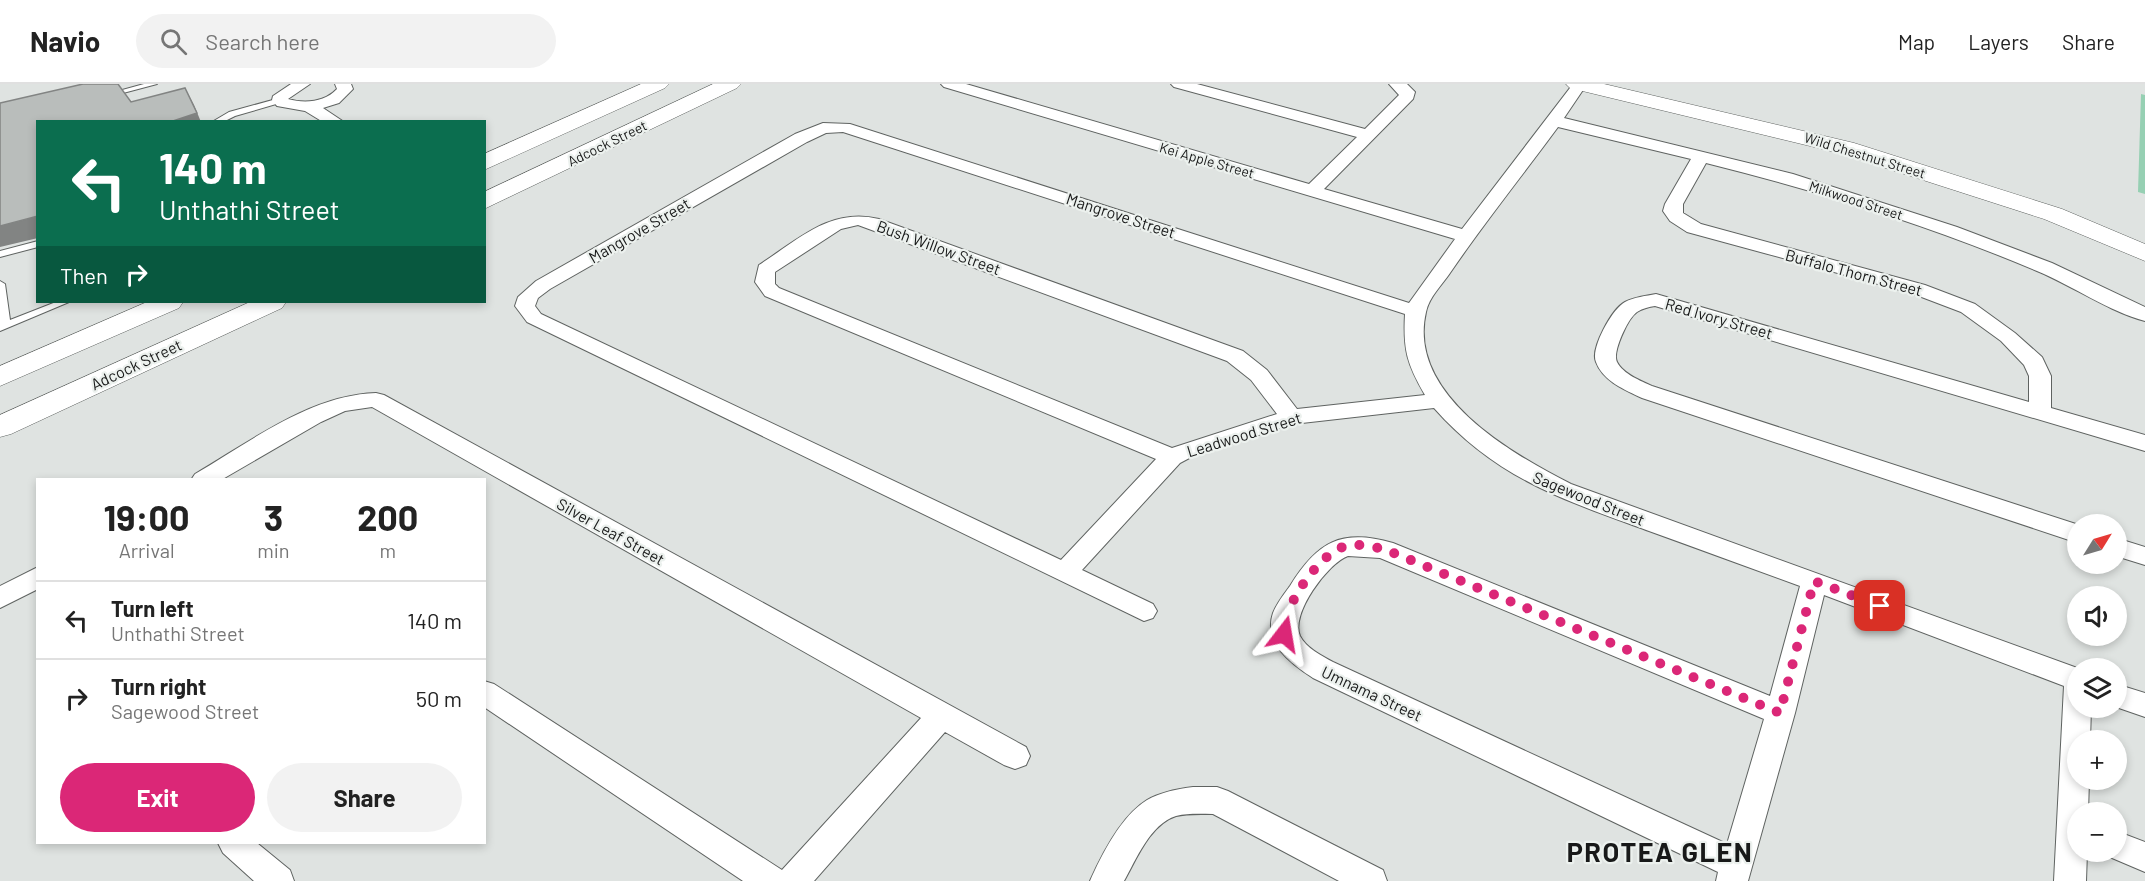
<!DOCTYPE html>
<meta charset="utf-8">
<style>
:root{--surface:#fff;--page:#f2f2f2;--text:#222;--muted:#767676;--line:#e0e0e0;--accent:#db2777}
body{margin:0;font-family:Barlow,sans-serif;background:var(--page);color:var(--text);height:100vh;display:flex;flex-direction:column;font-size:22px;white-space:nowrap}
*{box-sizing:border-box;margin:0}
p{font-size:20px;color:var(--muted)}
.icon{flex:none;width:33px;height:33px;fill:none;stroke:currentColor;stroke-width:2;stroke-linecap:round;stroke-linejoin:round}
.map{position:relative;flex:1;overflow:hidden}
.drawer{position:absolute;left:36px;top:394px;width:450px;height:366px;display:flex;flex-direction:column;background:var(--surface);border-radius:0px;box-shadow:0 3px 9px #0003}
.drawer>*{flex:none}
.hud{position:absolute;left:36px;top:36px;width:450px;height:183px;border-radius:0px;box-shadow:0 3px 9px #0003;background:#0b6e4f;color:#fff;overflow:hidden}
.needle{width:39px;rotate:53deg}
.buttons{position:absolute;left:2067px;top:430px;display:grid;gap:12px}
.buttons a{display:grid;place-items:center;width:60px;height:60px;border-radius:50%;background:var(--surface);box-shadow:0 3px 9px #0003;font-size:30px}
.pin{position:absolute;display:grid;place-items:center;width:51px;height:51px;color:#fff;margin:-26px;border-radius:12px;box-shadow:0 3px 9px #0006}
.me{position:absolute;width:66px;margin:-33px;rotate:14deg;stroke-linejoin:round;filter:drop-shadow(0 0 4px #0008)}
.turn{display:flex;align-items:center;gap:21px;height:126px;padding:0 24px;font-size:27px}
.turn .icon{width:78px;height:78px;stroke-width:2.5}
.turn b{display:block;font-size:42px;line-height:51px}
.then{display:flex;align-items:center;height:57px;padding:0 24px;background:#0003;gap:12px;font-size:22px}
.eta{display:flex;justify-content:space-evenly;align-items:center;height:102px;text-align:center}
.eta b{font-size:36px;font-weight:700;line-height:42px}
.button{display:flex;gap:12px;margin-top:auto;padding:12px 24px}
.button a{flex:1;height:69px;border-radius:36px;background:var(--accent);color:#fff;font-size:24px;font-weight:700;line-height:69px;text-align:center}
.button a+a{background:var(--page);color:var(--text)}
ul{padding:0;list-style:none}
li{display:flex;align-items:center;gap:18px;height:78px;padding:0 24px;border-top:2px solid var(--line)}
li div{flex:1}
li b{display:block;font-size:22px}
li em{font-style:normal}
header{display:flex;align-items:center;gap:36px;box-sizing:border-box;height:84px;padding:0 30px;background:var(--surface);border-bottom:2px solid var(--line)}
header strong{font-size:28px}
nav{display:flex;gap:33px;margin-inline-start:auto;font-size:21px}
.search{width:420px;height:54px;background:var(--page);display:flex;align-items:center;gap:15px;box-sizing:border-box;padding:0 21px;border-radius:33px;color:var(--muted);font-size:22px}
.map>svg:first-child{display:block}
.green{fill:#96d0b3}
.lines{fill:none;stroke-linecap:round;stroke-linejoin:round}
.lane-casing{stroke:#5f6361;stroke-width:2}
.street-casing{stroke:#5f6361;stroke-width:2}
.secondary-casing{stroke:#5f6361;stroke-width:1}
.lane{fill:#fff;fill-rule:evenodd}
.street{fill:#fff;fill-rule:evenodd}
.secondary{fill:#fff;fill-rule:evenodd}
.shaded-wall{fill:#828483}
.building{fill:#b9bdbb;stroke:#828483;stroke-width:1.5}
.route{stroke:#db2777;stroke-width:10;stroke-dasharray:0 18}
.labels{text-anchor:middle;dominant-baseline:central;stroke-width:4.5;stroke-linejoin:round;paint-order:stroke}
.far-street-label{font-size:14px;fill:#181919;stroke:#ecf1ee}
.street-label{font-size:16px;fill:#181919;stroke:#ecf1ee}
.near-district-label{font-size:27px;font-weight:bold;letter-spacing:1.5px;fill:#181919;stroke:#ecf1ee}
</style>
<header>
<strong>Navio</strong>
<div class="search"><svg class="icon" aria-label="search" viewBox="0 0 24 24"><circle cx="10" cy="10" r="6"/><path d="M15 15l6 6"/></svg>Search here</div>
<nav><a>Map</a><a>Layers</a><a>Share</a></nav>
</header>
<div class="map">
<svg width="2145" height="797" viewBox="0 0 2145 797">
<rect width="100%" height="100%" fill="#dfe3e1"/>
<!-- green -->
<path class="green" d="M2141,10L2145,11V110L2138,108Z"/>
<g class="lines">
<defs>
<path id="lane" d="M144,0H157L108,13L104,11Z
M280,14L284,16L283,18L235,32L223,38H212L229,28Z
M38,157V163L0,173V167Z
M0,197L5,200L10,236L56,218H69L0,247Z"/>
<path id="street" d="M291,0H310L288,15C305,20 325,18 337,5L335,0H351L353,5L339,19L323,24L344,38H323L305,27L277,22L272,16L273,12Z
M941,0H966L1309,100L1357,53L1174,3L1171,0H1197L1365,45L1399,11L1389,0H1407L1415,8L1413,15L1324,105L1462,145L1573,0H1587L1564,34L1793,90L1957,143L2052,179L2145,223V237C2110,228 2071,201 2037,187C1931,142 1818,107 1706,79L1683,120V129L1701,140L1925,201L1975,220L2015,249L2042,273L2051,292V324L2145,351V367L1655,222C1649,223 1643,224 1637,228C1628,234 1612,268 1617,278C1623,290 1641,297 1652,302L2079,441L2078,459L1642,314C1625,306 1603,297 1596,278C1590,265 1612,225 1625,218C1634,213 1646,212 1656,210L2029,318V292L2024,281L2001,257L1961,228L1911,209L1687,148L1670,137L1663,127L1665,120L1691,75L1558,43C1522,92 1484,139 1450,189C1442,201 1429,213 1426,228C1407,310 1510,369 1571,400L2080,585H2078V624H2091L2090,657H2078V696H2089L2088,729H2078V768H2087L2086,797H2054L2064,602L1824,511L1795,629L1748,797H1716L1718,788L1313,594C1291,580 1263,559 1273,529C1277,519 1284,510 1290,502C1317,458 1341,444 1393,459L1770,612L1800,502C1750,484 1699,465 1649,447C1564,416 1497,395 1434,324L1293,340L1195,371L1180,379L1082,486L1153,520L1157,527L1153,534L1144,537L527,238L515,222L518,213L536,197L795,50L823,39L850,40L1409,219L1455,155L944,3ZM843,48L1405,230C1403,266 1407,280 1425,311L1297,325L1267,286L1243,267L879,135C830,123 798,156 759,181L755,198L765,212L1156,375L1061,476L541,230L535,222L538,214L550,205L807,58L826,49ZM858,141L1227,277L1251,296L1277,330L1172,364L779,204L775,200V188L841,145ZM1348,472L1380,474L1764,635L1727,760L1333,578C1322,572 1306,564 1300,552C1290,530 1328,479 1348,472Z
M376,309L384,311L1026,663L1030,672L1026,681L1015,685L1004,681L945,648L814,797H743L484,623V597L494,600L782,786L921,634L372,323L345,327L321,338L221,396H191L195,390C250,358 310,311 376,309Z
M2116,454L2145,463V481L2116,472Z
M38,483V505L0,524V502Z
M2116,600L2145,609V633L2116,623Z
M1193,703H1217L1228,707L1383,786L1387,797H1339L1213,730C1201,730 1188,729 1176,732C1150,740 1136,776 1124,797H1090C1102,770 1121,732 1147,716C1161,708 1177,705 1193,703Z
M2116,747L2145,758V788L2105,771L2103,768H2116Z
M218,759H257L290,786L294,797H254L223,769Z"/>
<path id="secondary" d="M641,0H669L665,4L484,86V70Z
M713,0H741L737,4L484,125V108Z
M1566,0H1604L1854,59L2062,125L2145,160V177L2044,135L1839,69L1570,4Z
M147,218H183L179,224L0,302V282Z
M250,218H286L282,224L11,350L0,353V331Z"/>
</defs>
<!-- lane casing -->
<use href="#lane" class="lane-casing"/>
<!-- street casing -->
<use href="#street" class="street-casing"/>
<!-- secondary casing -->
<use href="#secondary" class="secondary-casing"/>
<!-- lane -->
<use href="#lane" class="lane"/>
<!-- street -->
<use href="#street" class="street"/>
<!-- secondary -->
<use href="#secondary" class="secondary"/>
</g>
<!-- shaded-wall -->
<path class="shaded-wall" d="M185,4L194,21L201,38H170Z
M38,132V154L0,163V142Z"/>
<!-- building -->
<path class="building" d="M83,0H118L131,18L185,4L197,29L170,38H38V132L0,142V19Z"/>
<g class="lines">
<!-- route -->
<path class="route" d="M1284,550C1282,523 1320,468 1346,462C1359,459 1372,463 1384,465L1780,629L1814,497L1880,522"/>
</g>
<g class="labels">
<!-- far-street labels -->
<g class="far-street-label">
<text transform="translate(607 59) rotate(-26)">Adcock Street</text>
<text transform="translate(1865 71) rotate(17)">Wild Chestnut Street</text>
<text transform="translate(1207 76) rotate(16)">Kei Apple Street</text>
<text transform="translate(1856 116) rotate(18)">Milkwood Street</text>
</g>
<!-- street labels -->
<g class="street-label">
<text transform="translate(1121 131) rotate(18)">Mangrove Street</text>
<text transform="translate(639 146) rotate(-30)">Mangrove Street</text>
<text transform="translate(939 163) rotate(20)">Bush Willow Street</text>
<text transform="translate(1854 188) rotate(15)">Buffalo Thorn Street</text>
<text transform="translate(1719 234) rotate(16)">Red Ivory Street</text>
<text transform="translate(136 280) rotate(-25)">Adcock Street</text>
<text transform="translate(1244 350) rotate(-17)">Leadwood Street</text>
<text transform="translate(1589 414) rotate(22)">Sagewood Street</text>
<text transform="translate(611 447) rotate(29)">Silver Leaf Street</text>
<text transform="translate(1372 609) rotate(25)">Umnama Street</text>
</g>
<!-- near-district labels -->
<g class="near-district-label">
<text x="1660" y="767">PROTEA GLEN</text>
</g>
</g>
</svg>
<div class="buttons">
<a><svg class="needle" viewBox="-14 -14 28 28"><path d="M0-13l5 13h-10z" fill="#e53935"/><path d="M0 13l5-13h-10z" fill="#767676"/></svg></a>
<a><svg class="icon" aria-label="sound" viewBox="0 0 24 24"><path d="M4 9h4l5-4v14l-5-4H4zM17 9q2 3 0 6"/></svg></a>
<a><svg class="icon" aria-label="layers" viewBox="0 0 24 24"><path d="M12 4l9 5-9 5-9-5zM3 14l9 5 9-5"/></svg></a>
<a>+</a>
<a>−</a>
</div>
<div class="pin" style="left:1880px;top:522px;background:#d93025"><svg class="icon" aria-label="arrive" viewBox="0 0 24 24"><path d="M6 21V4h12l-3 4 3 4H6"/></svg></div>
<svg class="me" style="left:1284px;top:550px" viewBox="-20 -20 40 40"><path d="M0-17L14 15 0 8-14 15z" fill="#db2777" stroke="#fff" stroke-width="4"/></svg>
<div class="hud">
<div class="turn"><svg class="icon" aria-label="left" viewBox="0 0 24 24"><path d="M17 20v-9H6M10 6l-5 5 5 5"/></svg><div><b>140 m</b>Unthathi Street</div></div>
<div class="then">Then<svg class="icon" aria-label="right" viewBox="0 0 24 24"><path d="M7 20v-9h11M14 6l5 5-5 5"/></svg></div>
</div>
<section class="drawer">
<div class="eta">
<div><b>19:00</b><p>Arrival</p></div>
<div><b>3</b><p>min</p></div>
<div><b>200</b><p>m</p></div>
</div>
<ul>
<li><svg class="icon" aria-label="left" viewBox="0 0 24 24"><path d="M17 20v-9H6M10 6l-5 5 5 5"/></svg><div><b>Turn left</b><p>Unthathi Street</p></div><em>140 m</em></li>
<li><svg class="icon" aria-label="right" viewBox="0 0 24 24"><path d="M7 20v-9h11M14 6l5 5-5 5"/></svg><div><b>Turn right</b><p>Sagewood Street</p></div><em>50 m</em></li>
</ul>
<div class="button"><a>Exit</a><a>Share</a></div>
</section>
</div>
